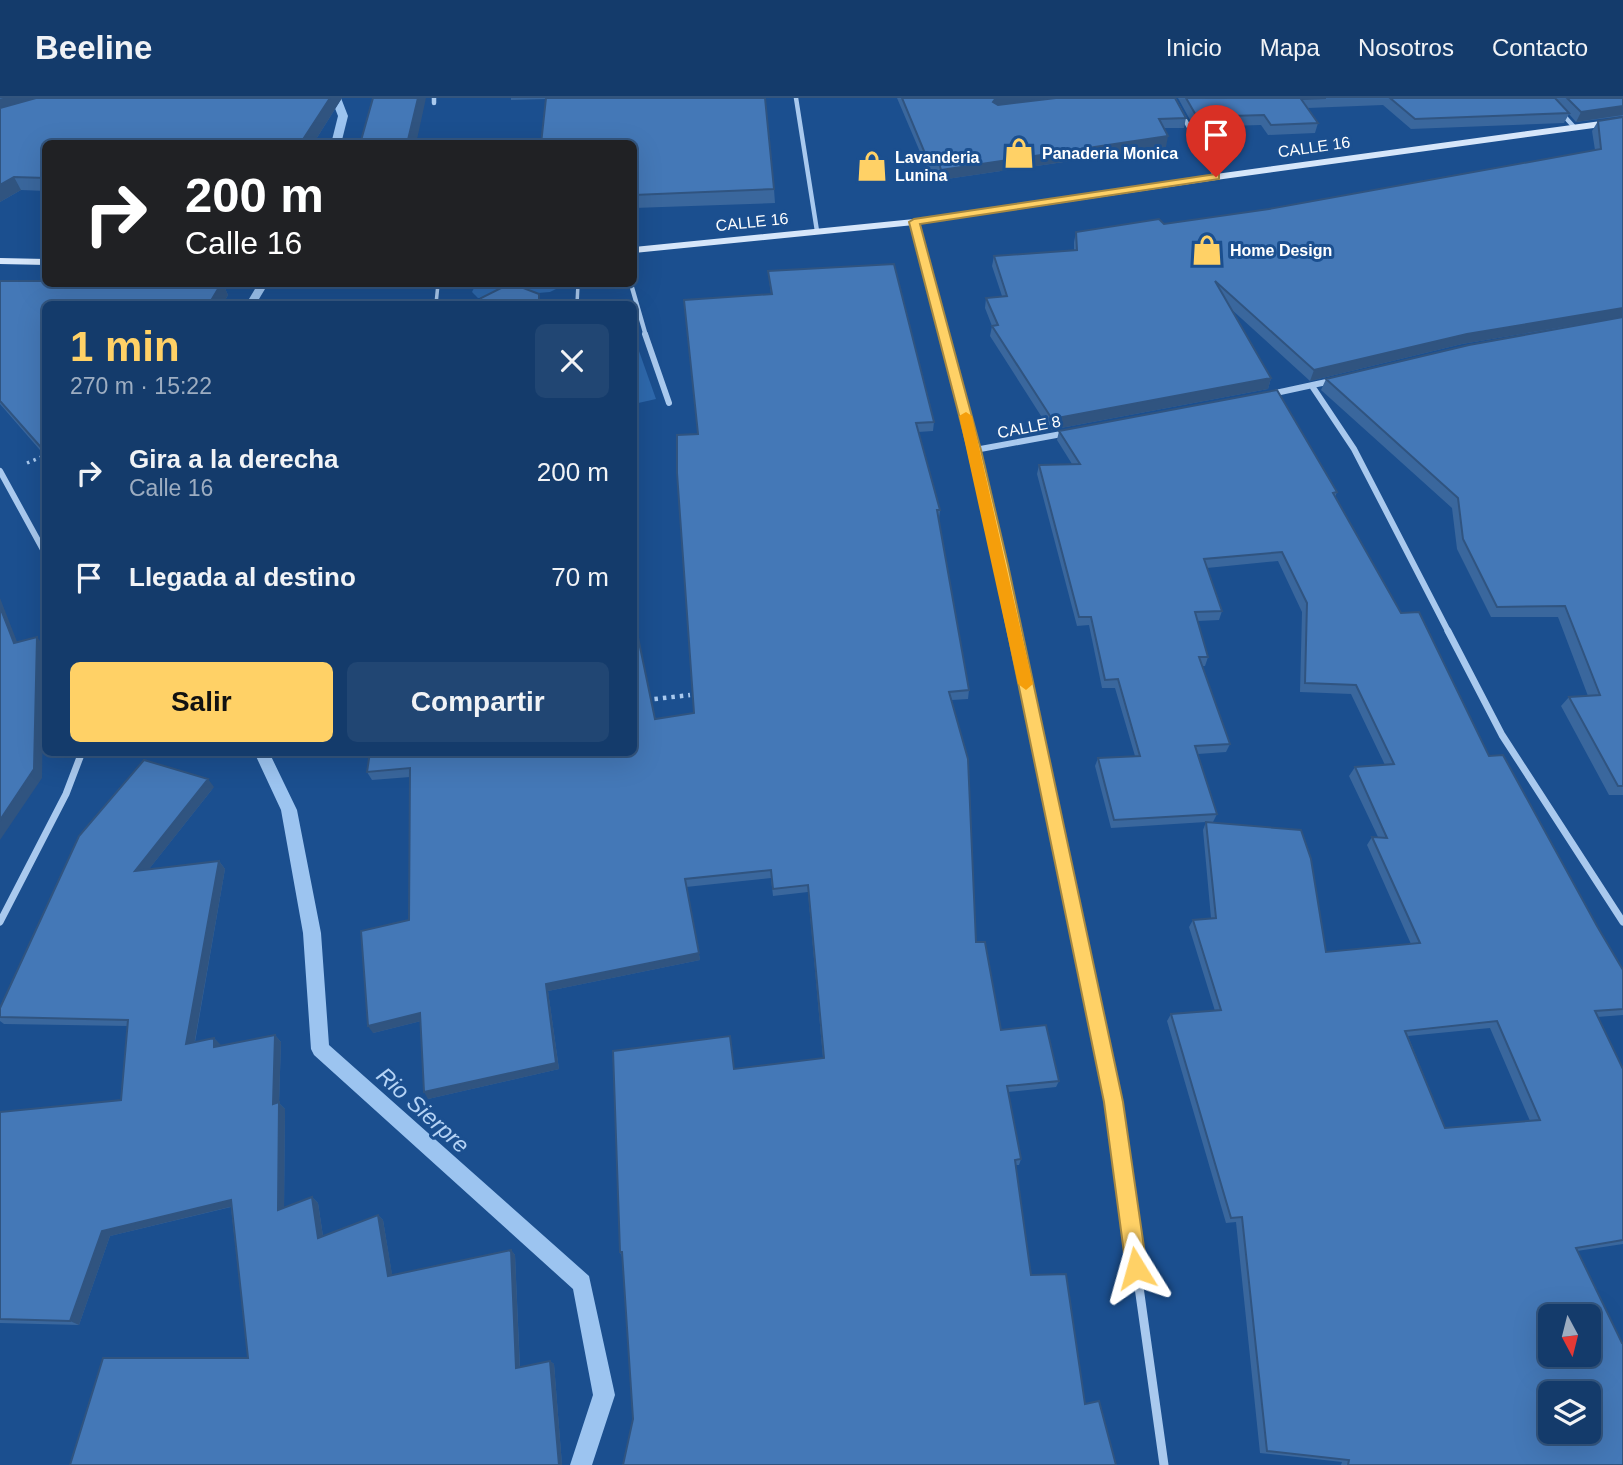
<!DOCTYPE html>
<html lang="es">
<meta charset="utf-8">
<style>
:root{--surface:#143b6b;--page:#214673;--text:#f1f3f6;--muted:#9dadc1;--line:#33557e;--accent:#ffd166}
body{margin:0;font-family:Arial,sans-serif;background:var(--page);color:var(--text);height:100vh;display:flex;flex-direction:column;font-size:26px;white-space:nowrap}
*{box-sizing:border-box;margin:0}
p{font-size:23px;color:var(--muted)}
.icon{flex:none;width:38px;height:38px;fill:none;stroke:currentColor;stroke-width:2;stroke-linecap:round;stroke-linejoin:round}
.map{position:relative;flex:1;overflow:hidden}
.sheet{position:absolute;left:42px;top:203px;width:595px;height:455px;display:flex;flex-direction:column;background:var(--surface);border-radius:10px;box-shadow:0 7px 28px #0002,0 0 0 2px var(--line)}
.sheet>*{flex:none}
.guide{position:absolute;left:42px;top:42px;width:595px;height:147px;border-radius:10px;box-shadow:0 7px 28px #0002,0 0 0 2px var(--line);background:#202124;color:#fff;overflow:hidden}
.needle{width:46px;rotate:173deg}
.buttons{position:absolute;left:1538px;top:1206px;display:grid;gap:14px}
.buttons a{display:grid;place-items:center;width:63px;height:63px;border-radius:10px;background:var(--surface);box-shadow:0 7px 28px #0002,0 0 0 2px var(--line);font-size:35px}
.pin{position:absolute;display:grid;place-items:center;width:60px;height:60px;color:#fff;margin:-72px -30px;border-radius:50% 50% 50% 0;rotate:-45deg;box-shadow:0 0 7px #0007}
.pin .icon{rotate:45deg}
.me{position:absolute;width:77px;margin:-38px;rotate:352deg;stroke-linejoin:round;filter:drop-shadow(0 0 5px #0008)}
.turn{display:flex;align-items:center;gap:24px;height:147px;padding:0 28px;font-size:32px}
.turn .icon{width:91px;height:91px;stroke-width:2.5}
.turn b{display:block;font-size:49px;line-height:60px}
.round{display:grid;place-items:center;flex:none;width:74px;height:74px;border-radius:10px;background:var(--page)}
.summary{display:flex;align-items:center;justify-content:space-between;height:119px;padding:0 28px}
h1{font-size:42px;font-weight:700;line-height:52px;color:var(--accent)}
.cta{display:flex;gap:14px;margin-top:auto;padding:14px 28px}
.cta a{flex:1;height:80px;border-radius:10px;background:var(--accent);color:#111;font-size:28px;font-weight:700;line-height:80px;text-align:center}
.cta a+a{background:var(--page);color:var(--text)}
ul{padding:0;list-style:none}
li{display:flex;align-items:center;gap:21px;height:105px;padding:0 28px}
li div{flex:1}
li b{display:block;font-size:26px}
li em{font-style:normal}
header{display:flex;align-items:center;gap:42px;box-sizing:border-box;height:98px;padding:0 35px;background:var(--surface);border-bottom:2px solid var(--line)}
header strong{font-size:33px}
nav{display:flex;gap:38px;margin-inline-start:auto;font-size:24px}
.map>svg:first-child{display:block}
.green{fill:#2e69ad}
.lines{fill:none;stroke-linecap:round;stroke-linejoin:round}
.stream{fill:#9cc4f0;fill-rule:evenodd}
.path-far1{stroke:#a9c9ee;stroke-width:3.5;stroke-dasharray:2.5 4.5;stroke-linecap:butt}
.path{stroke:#a9c9ee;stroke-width:4.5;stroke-dasharray:3.5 5;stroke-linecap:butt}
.service{stroke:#a9c9ee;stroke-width:3.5}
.minor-far3{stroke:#a9c9ee;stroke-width:4.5}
.minor-far2{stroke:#a9c9ee;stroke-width:6}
.minor-far1{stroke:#a9c9ee;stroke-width:7}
.minor{stroke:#a9c9ee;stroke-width:9}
.secondary{fill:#d6e6fa;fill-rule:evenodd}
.wall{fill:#3a679d;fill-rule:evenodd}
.shaded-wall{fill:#305480}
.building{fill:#4478b7;stroke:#305480;stroke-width:2;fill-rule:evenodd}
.route{fill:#ffd166;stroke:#a68842;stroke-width:2}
.slow{fill:#f59e0b}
.labels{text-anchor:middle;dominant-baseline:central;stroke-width:6;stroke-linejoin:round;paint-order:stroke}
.far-street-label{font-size:16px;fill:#fff;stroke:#1b4f8f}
.far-poi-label{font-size:16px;font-weight:bold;fill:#fff;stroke:#1b4f8f;text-anchor:start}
.near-water-label{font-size:23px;font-style:italic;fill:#b5d3f5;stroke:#1b4f8f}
</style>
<header>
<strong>Beeline</strong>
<nav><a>Inicio</a><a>Mapa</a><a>Nosotros</a><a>Contacto</a></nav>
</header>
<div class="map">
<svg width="1623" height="1367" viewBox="0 0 1623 1367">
<rect width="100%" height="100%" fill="#1b4f8f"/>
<!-- green -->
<path class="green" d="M476,186H566L550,194L478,200L472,194Z
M634,239L656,301L634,306Z"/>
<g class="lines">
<!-- stream -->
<path class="stream" d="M331,0H341L348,18L341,46H331L338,18Z
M258,186H268L256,206H246Z
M254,654H269L297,712L321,835L329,947L589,1178L615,1297L592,1367H570L593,1297L573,1191L314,957L311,951L303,835L281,712Z"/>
<!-- path-far1 -->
<path class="path-far1" d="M27,365L46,357"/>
<!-- path -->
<path class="path" d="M646,602L690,597"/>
<!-- service -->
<path class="service" d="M436,206L438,186
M577,206L578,186"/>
<!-- minor-far3 -->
<path class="minor-far3" d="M434,0V5
M796,0L817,133
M1173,0L1216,79
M1548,0L1574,29
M914,124L945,238
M631,186L646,238"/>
<!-- minor-far2 -->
<path class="minor-far2" d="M645,236L669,305
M944,236L975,352L1015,535
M1312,288L1354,351L1449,535
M1271,296L1331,283
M975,352L1067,335
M0,373L46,457"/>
<!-- minor-far1 -->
<path class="minor-far1" d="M1015,533L1092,905
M1448,533L1502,637L1623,824
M0,824L66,696L82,654"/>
<!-- minor -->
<path class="minor" d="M1092,903L1113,1004L1164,1367"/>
<!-- secondary -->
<path class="secondary" d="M1623,20V26L1216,82L914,127L634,155V149L914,121L1216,76Z
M0,160L46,161V167L0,166Z"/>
</g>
<!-- wall -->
<path class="wall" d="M0,0H342L313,46H46V93L21,92L0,104Z
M511,0H765L774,91L775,105L634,110V46L546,1L511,2Z
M897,0H1175L1186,20L1184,30H1164L1166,49L940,82L939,75H929Z
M1178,0H1623V18L1576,24L1569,16L1564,25L1411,31L1383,7L1308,10L1318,25L1315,35L1268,37L1261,27L1194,29Z
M1623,19V697H1609L1561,608L1569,599L1588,598L1558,519H1491L1457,451L1452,410L1321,292L1326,281L1594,224L1462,246L1310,283L1231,211L1271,280L1268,291L1050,332L990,238L992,228L985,210L986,200L1002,198L992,168L994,158L1074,153V144L1076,134L1164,126L1269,111L1595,52L1592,33L1598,23Z
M768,173L934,324L933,333L918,334L940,412L939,421L969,592L968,601L952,602L976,844L1001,932L1059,983L1056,989L1008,994L1021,1061L1019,1067H1016L1031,1177L1085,1306L1116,1367L633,1321L622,1159L620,1154L734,971L823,960L808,794L773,798L771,780L686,789L700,862L548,893L559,971L428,1001L421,923L373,935L409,822L410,679L372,682L367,674L655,621L694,615L698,336L771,196Z
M0,183L46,186H223L228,197L223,206H46V359L0,306Z
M1059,333L1337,394L1335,399L1401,515L1489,658L1597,828L1623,872V917L1597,919L1623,971V1146L1577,1153L1623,1367H1341L1342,1364L1260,1355L1236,1124L1226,1125L1167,923L1171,916L1215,913L1189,829L1193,822L1211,820L1203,732L1206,724L1111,730L1095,668L1098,660L1135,658L1115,590H1102L1089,527L1077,528L1037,376L1039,367L1072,366L1057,342ZM1278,463L1302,514L1300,594L1351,596L1385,667L1355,669L1349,678L1378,739H1372L1367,747L1411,846L1326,854L1213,724L1217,716L1198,656L1226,654L1230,646L1202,568H1205L1208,559L1198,523L1219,522L1222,513L1207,470ZM1490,930L1530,1023L1445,1030L1408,938Z
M214,689L149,771L219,763L225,771L195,944L214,940L221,948L275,937L281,944L279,1005L285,1011L284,1110L312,1099L318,1105L323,1138L378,1117L383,1122L392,1177L511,1152L515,1157L520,1269L550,1263L554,1266L562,1367L248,1260L231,1109L110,1138L79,1227L0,1225V1227V1014L121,1002L128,928L4,926L0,923V910Z"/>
<!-- shaded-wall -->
<path class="shaded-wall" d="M3,0H54L0,15V1Z
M330,0H342L313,46H300Z
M418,0H426L416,46H407Z
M996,0H1068L995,9L993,4Z
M1623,8V17L1576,24L1581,14Z
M1168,38L1166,49L940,82L941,72Z
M14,79L21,92L0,104V87Z
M209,186H223L228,197L223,206H209Z
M1623,210V219L1462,246L1310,283L1314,272L1467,236Z
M1271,280L1268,291L1050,332L1052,321Z
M0,500L21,554L14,545L0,509Z
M37,539L44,548L42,680L0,742V722Z
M208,681L214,689L142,780L135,773Z
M219,763L225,771L193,953L186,946Z
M699,855L700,862L548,893L559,971L428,1001L424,994L546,886Z
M420,915L425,922L373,935L368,928Z
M275,937L281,944L279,1005L285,1011L284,1117L278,1112L273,1006Z
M214,940L221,947V956L214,949Z
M312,1099L318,1105L324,1145L318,1140Z
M231,1102L238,1107L110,1138L79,1227L70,1223L102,1133Z
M378,1117L383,1122L393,1182L388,1178Z
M511,1152L515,1157L520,1274L516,1270Z
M550,1263L554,1266L562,1367H559Z"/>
<!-- building -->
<path class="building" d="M36,0H330L300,46H46V80L14,79L0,87V10Z
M373,0H418L407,46H360Z
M546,0H765L774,91L634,97V46H541Z
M902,0H996L993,4L998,7L1056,0H1175L1186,20L1159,21L1168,38L941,72L939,65H929Z
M1186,0H1326L1301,1L1318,25L1271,27L1264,17L1197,19Z
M1390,0H1555L1569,15L1415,21Z
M1567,0H1623V8L1581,14Z
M1623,19V210L1467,236L1314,272L1215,183L1271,280L1052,321L992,228L998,227L986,200L1007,198L994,158L1077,152L1076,134L1159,121L1164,126L1269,111L1601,51L1598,23Z
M894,166L934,324L916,325L940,412H937L969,592L949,594L968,661L976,844H985L1001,932L1046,927L1059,983L1007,988L1021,1061L1015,1062L1031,1177L1066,1176L1085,1306L1099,1303L1116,1367H623L633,1321L622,1154H620L613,953L730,938L734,971L824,960L808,787L773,791L771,772L685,781L699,855L546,886L556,965L424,994L420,915L368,928L361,833L409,822L410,670L367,674L370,654H634V520L655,621L694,615L677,375V337L698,336L684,202L772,196L768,173Z
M0,183H46V186H221L209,206H46V355L0,303Z
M509,186H513L539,196V206H481V200Z
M1623,219V688H1618L1569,599L1600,597L1565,508L1497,509L1463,441L1458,400L1326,281L1469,247Z
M1277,292L1337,394L1333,395L1401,515L1419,514L1489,658L1503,657L1597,828L1623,872V911L1595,913L1623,971V1142L1576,1150L1622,1245H1623V1367H1348L1349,1362L1267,1353L1242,1119L1231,1120L1171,916L1221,912L1193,822L1216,820L1206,724L1301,732L1311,761L1326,854L1420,845L1372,739L1387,740L1355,669L1394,666L1356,587L1305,585L1307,505L1282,454L1204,461L1222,513L1195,514L1208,559H1199L1230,646L1195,648L1217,716L1114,722L1098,660L1140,658L1118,581L1105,582L1091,519H1079L1039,367L1080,366L1059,333ZM1497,923L1540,1022L1445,1030L1405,933ZM1550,1218H1589V1256H1550ZM1550,1295H1589V1334H1550Z
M0,509L14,545L37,539L34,671L0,722Z
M144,662L208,681L135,773L219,763L186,946L214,940V949L275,937L273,1006L279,1004L278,1112L312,1099L318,1140L378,1117L388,1178L511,1152L516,1270L550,1263L559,1367H70L103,1260H248L231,1102L102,1133L70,1223L0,1221V1014L121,1002L128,922L0,919V910L79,738Z"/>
<!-- route -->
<path class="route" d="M1216,76H1219V81L920,126L981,352L1008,467L1123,1004L1147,1170L1144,1177L1136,1180L1129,1177L1126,1170L1104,1004L994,467L968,352L909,124L914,121Z"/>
<!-- slow -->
<path class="slow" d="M966,314L972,318L1033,586L1026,592L1018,586L959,318Z"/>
<!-- icons -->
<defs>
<symbol id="shop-bare" viewBox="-9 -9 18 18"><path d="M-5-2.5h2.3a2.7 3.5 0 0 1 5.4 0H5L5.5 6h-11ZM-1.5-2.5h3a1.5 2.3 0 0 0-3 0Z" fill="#ffd166" stroke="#1b4f8f" stroke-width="2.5" paint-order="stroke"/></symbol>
</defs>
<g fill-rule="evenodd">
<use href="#shop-bare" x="997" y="33" width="44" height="44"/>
<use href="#shop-bare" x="850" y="46" width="44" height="44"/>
<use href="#shop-bare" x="1185" y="130" width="44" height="44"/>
</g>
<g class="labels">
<!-- far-street labels -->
<g class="far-street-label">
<text transform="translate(1314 49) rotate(-8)">CALLE 16</text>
<text transform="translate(752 124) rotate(-6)">CALLE 16</text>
<text transform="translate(1029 329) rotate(-11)">CALLE 8</text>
</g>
<!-- far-poi labels -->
<g class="far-poi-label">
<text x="1042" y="55">Panaderia Monica</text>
<text x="895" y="59">Lavanderia<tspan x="895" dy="18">Lunina</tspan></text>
<text x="1230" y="152">Home Design</text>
</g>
<!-- near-water labels -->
<g class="near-water-label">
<text transform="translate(423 1012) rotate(42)">Rio Sierpre</text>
</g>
</g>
</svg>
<div class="buttons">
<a><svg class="needle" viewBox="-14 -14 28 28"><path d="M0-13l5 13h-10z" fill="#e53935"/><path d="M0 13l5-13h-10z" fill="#9dadc1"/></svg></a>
<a><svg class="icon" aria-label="layers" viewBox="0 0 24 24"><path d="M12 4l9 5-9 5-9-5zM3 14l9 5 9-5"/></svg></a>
</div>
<div class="pin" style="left:1216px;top:79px;background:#d93025"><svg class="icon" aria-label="arrive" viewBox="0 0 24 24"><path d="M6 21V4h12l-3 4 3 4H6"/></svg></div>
<svg class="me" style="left:1136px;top:1170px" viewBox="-20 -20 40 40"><path d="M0-17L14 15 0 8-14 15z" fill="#ffd166" stroke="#fff" stroke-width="4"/></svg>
<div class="guide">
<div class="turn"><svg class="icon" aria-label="right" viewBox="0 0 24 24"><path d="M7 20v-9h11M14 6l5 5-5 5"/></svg><div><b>200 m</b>Calle 16</div></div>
</div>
<section class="sheet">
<div class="summary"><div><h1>1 min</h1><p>270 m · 15:22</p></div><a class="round"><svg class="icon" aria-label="close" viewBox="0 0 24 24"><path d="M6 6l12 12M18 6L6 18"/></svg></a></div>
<ul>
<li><svg class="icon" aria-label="right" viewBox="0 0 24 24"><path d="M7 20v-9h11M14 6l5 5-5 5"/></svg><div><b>Gira a la derecha</b><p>Calle 16</p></div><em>200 m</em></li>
<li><svg class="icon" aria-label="arrive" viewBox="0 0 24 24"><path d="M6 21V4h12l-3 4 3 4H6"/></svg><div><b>Llegada al destino</b></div><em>70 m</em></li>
</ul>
<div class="cta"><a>Salir</a><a>Compartir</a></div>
</section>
</div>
